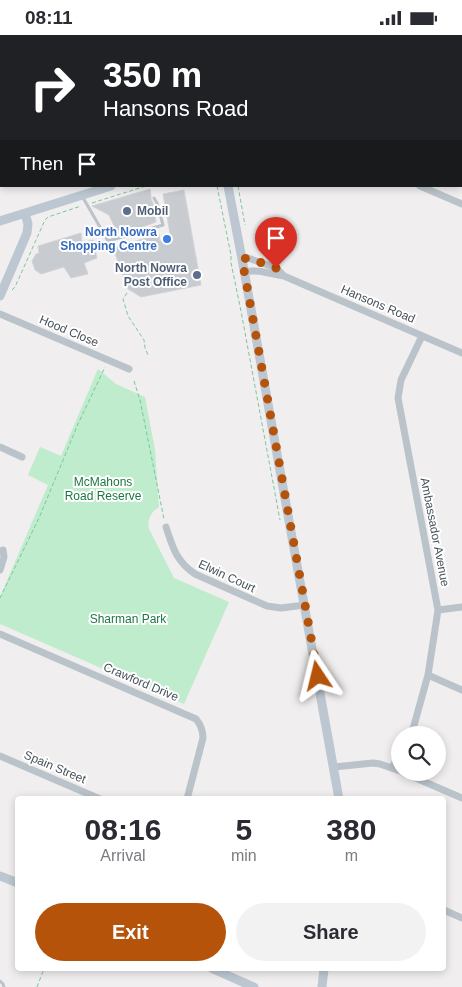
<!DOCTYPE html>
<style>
:root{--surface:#fff;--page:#f2f2f3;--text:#2b2b33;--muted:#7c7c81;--accent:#b45309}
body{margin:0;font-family:Arial,sans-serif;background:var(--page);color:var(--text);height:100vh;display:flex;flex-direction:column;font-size:19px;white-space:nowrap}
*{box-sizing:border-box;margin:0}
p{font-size:16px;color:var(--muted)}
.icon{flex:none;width:28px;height:28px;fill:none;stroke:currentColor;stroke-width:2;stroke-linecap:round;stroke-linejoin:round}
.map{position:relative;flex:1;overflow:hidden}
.sheet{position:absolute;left:15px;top:761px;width:431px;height:175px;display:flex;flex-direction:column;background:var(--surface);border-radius:5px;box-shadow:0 2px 8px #0003}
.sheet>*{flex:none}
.guide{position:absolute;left:0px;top:0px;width:462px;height:152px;box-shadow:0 2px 8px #0003;background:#202124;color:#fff;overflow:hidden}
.controls{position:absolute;left:391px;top:691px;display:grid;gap:10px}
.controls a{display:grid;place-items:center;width:55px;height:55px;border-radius:50%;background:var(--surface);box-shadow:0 2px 8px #0003;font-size:25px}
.pin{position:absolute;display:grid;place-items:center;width:42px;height:42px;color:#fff;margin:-51px -21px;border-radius:50% 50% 50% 0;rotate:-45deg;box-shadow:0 0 5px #0007}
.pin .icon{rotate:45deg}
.me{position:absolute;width:55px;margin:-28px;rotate:350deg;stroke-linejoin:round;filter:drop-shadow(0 0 4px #0008)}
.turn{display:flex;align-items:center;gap:18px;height:105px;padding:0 20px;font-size:22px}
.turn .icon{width:65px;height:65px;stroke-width:2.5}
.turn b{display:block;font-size:35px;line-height:42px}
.then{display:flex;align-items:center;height:48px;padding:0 20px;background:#0003;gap:10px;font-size:19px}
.eta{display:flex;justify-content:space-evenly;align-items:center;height:85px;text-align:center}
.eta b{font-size:30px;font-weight:600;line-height:35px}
.button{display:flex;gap:10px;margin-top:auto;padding:10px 20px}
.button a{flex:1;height:58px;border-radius:30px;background:var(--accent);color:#fff;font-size:20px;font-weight:600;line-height:58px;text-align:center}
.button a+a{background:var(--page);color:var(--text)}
.status{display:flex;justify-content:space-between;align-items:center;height:35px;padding:0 25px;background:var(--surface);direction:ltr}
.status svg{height:14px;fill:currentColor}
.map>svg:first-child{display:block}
.green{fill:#beeccd}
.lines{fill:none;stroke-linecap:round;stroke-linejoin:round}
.stream{stroke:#8ddae6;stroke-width:2.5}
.building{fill:#c8cbd0;stroke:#d2d4d9}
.path{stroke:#78c89b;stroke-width:1;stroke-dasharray:4 2.5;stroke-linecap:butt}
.lane{stroke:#bac3ca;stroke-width:3}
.street{stroke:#bac3ca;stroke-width:7}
.secondary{stroke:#bcc7d1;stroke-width:9}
.route{stroke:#b45309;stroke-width:9;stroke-dasharray:0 16.2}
.service-dot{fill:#5c6f8a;stroke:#fff;stroke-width:2}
.shop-dot{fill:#3f7fe0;stroke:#fff;stroke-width:2}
.labels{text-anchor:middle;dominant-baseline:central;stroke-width:4;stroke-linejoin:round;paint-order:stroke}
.service-label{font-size:12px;font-weight:bold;fill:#4e5e75;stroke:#fff;text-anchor:start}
.shop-label{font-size:12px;font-weight:bold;fill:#366cbe;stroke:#fff;text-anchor:end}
.street-label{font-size:12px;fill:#47525a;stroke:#fff}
.park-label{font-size:12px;fill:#1c7743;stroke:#fff}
</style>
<div class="status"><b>08:11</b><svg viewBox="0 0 49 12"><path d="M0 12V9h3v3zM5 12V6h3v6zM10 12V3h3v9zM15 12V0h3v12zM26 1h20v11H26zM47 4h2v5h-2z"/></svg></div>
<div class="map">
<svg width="462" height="952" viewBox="0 0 462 952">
<rect width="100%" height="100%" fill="#f0eeee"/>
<!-- green -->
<path class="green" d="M98,334L116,349L145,362L155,415L159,472C151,477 147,484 149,494L174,543L229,567L184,669L0,589V562L48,450L28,440L40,412L61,421Z"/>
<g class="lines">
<!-- stream -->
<path class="stream" d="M5,1L6,0
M0,18L1,14"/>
</g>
<!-- building -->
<path class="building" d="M150,154L151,161V164L153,168L156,187L137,194L127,197L116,195L109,180L92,171Z
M184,155L201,250L141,262L128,254L113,213L159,199L160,206L171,204L163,159Z
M81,198L82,208L93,205L97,223L84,228L88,239L71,243L64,232L41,239L35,235L32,226L36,219L39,218L38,211Z"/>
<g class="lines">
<!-- path -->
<path class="path" d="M27,1V0
M313,1V0
M461,58H462
M0,60L1,58
M217,151L231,220V228L240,271L280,485
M238,151L245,190
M92,168L146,151
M12,255L15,252L45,185L48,182L81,171
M127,258L123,264L128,281L144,305L145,313L148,320
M134,346L140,365L164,484
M0,563L39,483L78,389L105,332
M37,952L44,934"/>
<!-- lane -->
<path class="lane" d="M82,161L108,206L163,190L157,168L154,163
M0,946L3,949L4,952"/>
<!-- street -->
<path class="street" d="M199,0V1
M420,151L462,169
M242,224L248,223L276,233L284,241
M244,237C260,234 269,239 284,241L462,318
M0,279L129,334
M0,412L22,422
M166,492C173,513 176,526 195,539L267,571L281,573L305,570
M0,535L4,522L3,515
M438,575L462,572
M0,599L196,684C201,690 203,695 203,703L187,764
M428,640L462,655
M410,700L413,694L428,640L438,575L398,363L401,345L422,301
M0,721L100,764
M334,732L373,728L380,729L400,736
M392,733L400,718
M404,738L462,763
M444,875L462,883"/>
<!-- secondary -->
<path class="secondary" d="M301,1L302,0
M228,151L242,224L339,764
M0,186L111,151
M0,261L27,198L28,189L25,178
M0,841L18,848
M213,934L254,952
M322,952L324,934"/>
</g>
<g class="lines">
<!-- route -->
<path class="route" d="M276,233L248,223L242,224L318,641"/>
</g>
<!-- markers -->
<g class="service-dot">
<circle cx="127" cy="176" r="5"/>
<circle cx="197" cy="240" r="5"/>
</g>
<circle class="shop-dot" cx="167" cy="204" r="5"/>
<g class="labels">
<!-- service labels -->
<g class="service-label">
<text x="137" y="176">Mobil</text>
<text x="187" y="233" text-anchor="end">North Nowra<tspan x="187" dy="14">Post Office</tspan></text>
</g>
<!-- shop labels -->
<g class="shop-label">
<text x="157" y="197">North Nowra<tspan x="157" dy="14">Shopping Centre</tspan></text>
</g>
<!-- street labels -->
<g class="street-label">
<text transform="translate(378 269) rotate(23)">Hansons Road</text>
<text transform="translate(69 296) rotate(23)">Hood Close</text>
<text transform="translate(435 497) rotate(79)">Ambassador Avenue</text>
<text transform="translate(227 541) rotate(25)">Elwin Court</text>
<text transform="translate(141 647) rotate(23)">Crawford Drive</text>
<text transform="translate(55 732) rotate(23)">Spain Street</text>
</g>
<!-- park labels -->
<g class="park-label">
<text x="103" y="447">McMahons<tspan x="103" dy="14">Road Reserve</tspan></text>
<text x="128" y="584">Sharman Park</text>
</g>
</g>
</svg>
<div class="controls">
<a><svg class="icon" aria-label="search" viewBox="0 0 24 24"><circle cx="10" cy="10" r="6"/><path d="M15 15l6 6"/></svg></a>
</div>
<div class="pin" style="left:276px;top:233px;background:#d93025"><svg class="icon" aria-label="arrive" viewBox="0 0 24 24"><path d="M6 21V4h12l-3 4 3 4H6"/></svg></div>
<svg class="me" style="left:318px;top:641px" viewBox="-20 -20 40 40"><path d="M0-17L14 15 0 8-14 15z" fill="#b45309" stroke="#fff" stroke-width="4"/></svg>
<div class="guide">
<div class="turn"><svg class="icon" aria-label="right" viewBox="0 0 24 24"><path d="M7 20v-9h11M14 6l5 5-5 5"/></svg><div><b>350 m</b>Hansons Road</div></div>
<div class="then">Then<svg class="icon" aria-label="arrive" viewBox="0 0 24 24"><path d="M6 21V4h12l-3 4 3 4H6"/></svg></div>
</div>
<section class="sheet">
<div class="eta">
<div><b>08:16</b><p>Arrival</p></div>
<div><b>5</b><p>min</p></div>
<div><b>380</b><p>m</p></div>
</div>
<div class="button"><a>Exit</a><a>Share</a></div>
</section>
</div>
